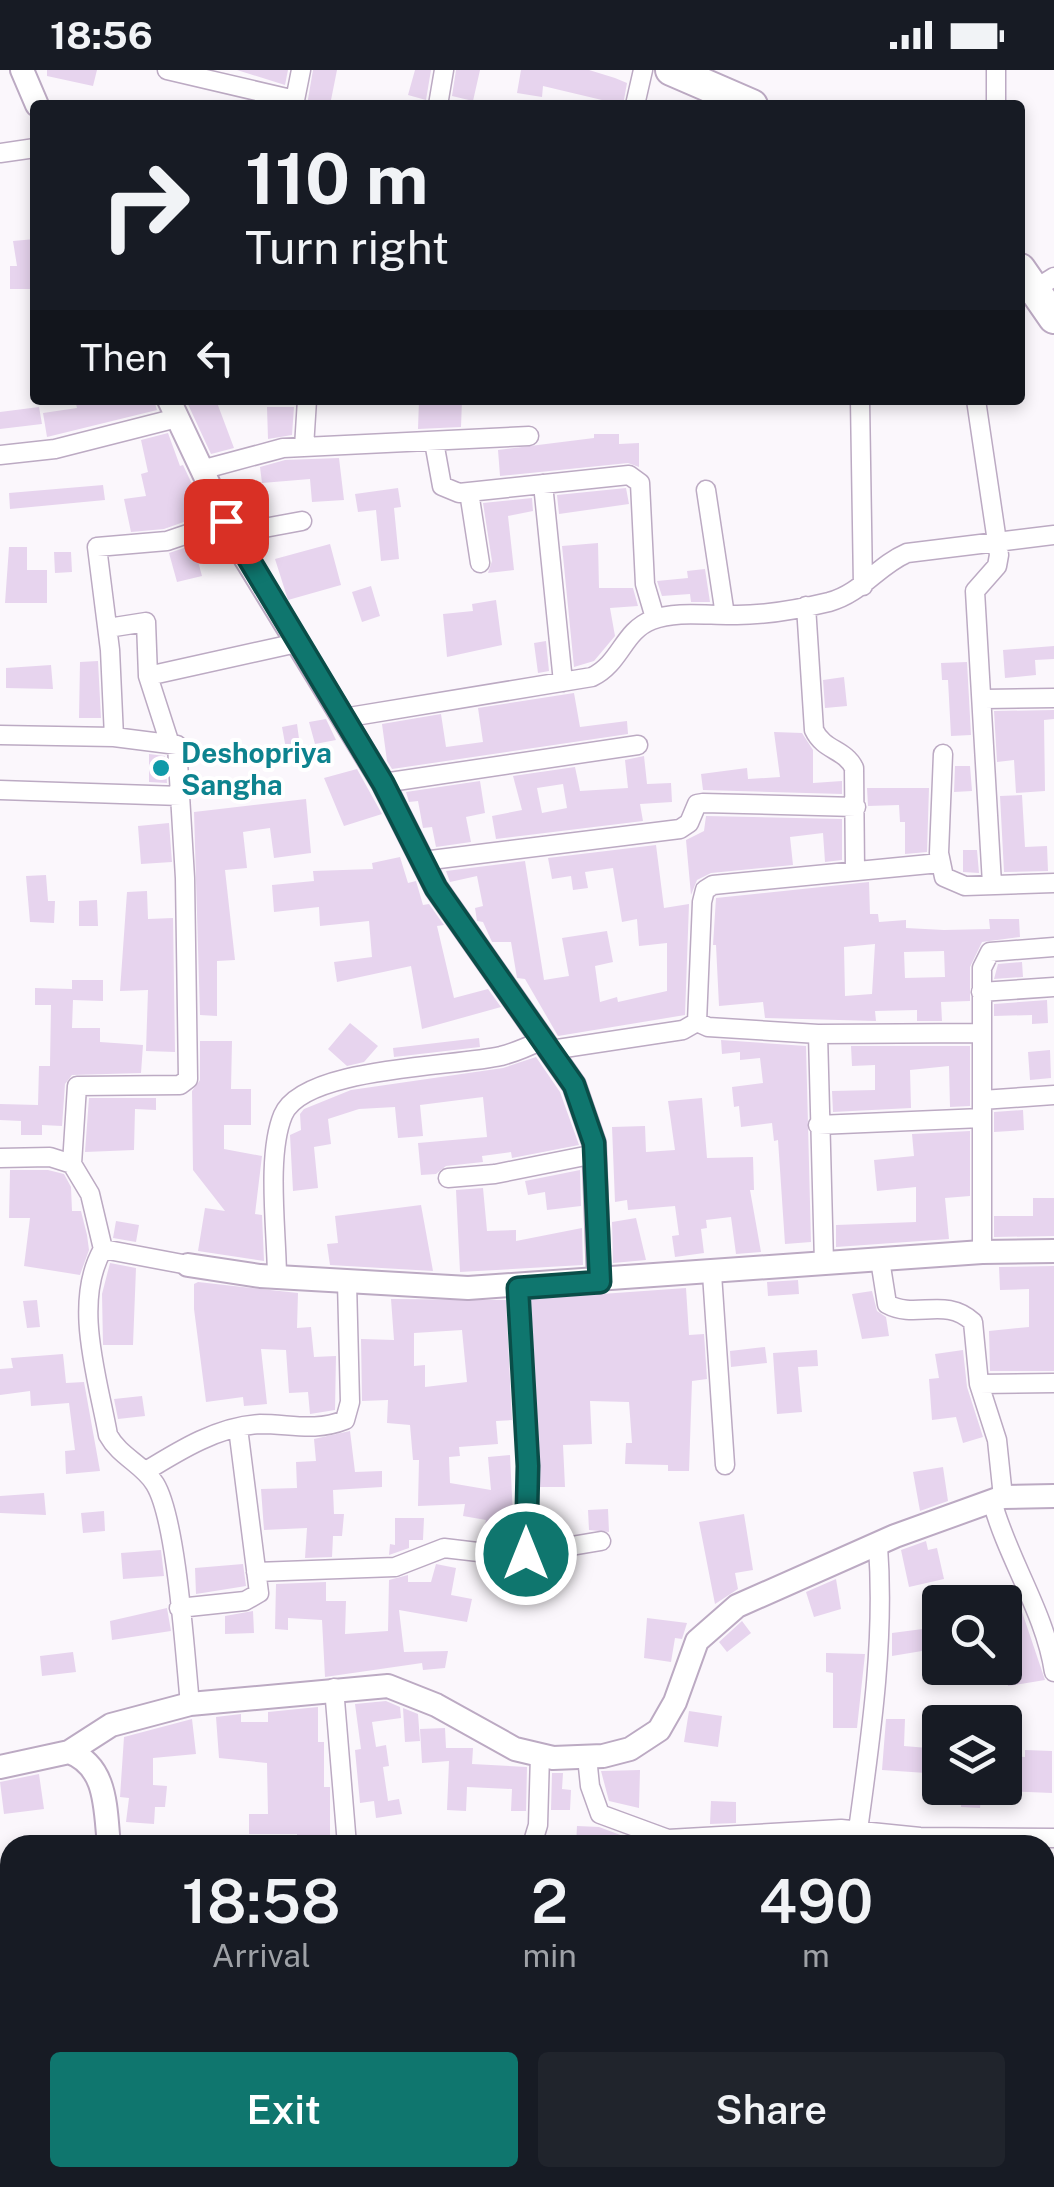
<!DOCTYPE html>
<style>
:root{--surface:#171b24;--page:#20242c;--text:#f1f3f6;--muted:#9ea1a6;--accent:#0f766e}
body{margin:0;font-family:"Public Sans",sans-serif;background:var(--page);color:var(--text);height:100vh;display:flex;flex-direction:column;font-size:38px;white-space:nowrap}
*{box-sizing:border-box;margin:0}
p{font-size:32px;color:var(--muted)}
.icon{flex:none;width:55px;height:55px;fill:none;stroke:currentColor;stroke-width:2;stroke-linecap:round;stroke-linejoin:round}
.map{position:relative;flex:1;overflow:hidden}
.drawer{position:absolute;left:0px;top:1765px;width:1055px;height:352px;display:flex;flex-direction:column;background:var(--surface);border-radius:30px 30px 0 0;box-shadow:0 5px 15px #0003}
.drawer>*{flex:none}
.banner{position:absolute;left:30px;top:30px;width:995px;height:305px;border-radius:10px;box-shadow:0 5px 15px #0003;background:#171b24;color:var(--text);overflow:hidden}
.buttons{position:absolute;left:922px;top:1515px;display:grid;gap:20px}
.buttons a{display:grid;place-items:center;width:100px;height:100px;border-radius:10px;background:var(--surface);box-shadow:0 5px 15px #0003;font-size:50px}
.pin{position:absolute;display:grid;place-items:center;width:85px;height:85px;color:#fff;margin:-42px;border-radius:20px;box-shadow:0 5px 15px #0006}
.me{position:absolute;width:110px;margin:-55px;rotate:0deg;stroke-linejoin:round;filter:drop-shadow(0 0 8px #0008)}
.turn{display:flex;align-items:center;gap:35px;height:210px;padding:0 50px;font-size:45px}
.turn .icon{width:130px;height:130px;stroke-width:2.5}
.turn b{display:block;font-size:70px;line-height:85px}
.then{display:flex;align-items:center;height:95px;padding:0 50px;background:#0003;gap:20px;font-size:38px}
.eta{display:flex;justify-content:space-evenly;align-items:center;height:170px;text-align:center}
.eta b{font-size:60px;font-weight:600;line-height:70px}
.cta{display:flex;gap:20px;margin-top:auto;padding:20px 50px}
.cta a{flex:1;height:115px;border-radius:10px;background:var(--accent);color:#fff;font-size:40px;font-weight:600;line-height:115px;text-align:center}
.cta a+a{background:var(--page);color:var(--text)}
.status{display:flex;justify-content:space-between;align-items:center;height:70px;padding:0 50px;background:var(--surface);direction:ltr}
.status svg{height:28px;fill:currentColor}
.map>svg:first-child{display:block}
.building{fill:#e7d4ee;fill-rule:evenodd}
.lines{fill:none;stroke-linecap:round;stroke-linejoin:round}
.minor-casing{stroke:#bcaac3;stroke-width:21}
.tertiary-casing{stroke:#bcaac3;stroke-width:26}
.primary-casing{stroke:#bcaac3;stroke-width:34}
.minor{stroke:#fff;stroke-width:18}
.tertiary{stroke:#fff;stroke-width:22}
.primary{stroke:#fff;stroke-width:30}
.route-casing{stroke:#0a4d48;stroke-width:25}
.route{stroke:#0f766e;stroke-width:18}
.culture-dot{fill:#0f9aa8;stroke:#fff;stroke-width:4}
.labels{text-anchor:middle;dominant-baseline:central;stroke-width:8;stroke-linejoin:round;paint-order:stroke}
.culture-label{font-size:28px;font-weight:bold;fill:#0d838f;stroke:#fff;text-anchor:start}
</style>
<div class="status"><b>18:56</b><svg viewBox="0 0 49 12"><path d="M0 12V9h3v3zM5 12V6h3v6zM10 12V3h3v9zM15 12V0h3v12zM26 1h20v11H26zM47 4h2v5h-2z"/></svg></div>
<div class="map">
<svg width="1054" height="2117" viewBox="0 0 1054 2117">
<rect width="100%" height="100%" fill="#fbf7fc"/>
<!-- building -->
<path class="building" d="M47,0H97L93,16L47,6Z
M237,0H288L285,15Z
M313,0H337L330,35H307Z
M415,0H431L426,30L408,25Z
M456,0H480L473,31L452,26Z
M521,0H589L615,8L627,13L623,35L543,16L542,27L517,23Z
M35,169L30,219H10V196H17L13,171Z
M75,330H154L157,340L47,367L43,343L77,338Z
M186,330H216L234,378L211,384Z
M419,330H462L461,357L418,359Z
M39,337L42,354L0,359V342Z
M267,337H294L292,365L268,369Z
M168,363L180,396L183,395L201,433L192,434L195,448L164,459L131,462L124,429L146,426L141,404L148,402L141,370Z
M594,364H619V374L639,373V397L628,393L500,406L498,380L594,368Z
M339,388L344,430L312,432L310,409L262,413L260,397L285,390Z
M103,415L105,430L10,439L9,423Z
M263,417L268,442L241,447L234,423Z
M398,418L401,437L394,438L399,489L381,491L376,440L358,442L355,424Z
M626,418L629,434L559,444L557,425Z
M532,428L533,441L508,446L514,500L488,503L492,491L483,433Z
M217,467L222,477L196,484L202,506L177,512L169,483Z
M598,473L599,518H633L638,536L610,538L615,566L594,591L574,597L562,476Z
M330,474L341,515L288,530L275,489Z
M9,477H27V500H47V533H5Z
M54,482H71L72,502L55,503Z
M705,499L710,532H691L690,524L662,526L657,511L688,508L687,501Z
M371,516L380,546L362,552L352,522Z
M496,530L502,575L447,587L443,544L473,541L472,534Z
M546,571L549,601L538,603L534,573Z
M1054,576V589L1035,590L1036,605L1005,608L1003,580Z
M98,591L101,648H79L80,592Z
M967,592L971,665L951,666L948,610H942L941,593Z
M51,595L53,619L6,618V598Z
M844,607L847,636L825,638L823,610Z
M574,623L580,657L627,651L628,664L392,699L387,691L382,654L441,644L446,677L483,672L478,638Z
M1054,640V649L1044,650L1045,721L1016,723L1014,690L997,692L994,641Z
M326,649L336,670L315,674L309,652Z
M297,654L300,676L286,679L282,657Z
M774,662L802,663L813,680V713L842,711V724L703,720L701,704L747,698L748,709L780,707Z
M149,684L165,686L167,713L149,712Z
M644,686L647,714L671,713L672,732L640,734L643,751L496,769L492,746L522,740L513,706L575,697L580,721L628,718L625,690ZM563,714L567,738L542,743L537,718Z
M955,696H970L972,721L954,722Z
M357,699L382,744L344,756L324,708Z
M480,711L485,743L466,747L471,772L436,777L432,757L423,758L418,731L409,732L406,722Z
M867,718H929L927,782L905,784V752H900L899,735L868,736Z
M1022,725L1025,777L1047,776L1048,801L1004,802L1000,726Z
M306,729L311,783L274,788L270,758L243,762L247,798L225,800L235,890L217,891V946L200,945L194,742Z
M706,746L842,749V790L825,792L823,763L790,767L793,795L711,803L697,810L691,825L686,770L704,761Z
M169,753L172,792L141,794L138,756Z
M656,775L664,838L689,834L685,945L558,966L525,909L517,908L511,872H492L483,852L477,851L475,838L483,836L477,806L450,812L446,801L525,791L544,910L569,906L562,868L607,861L613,892L595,896L600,932L617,927L618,932L667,921V873L639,876L637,849L622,852L613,798L585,802L588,818L573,820L571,806L552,809L548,788Z
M963,780H977L979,803L963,802Z
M400,787L408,813L416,811L423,835L429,834L444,855L437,856L454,928L488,919L501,937L422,959L411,896L337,912L334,892L372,887L369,851L320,856L319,837L274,842L272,815L314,811L313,801L373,799L372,793Z
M46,805L48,831H55L54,853L30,852L26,806Z
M869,812L870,844H878L879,852L906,850V858L944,860L990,859L989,849H1019L1020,867L982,872L970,897V931L941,932L942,951H917V940L875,941L876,951L765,948L763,932L719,936L716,875H713L716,828ZM875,874L872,924L845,926L844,877ZM944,881L945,907L905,908L904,882Z
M147,821L148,849L173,848L175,982L146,981L148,920L120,921L127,822Z
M97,830L98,856H79V831Z
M1022,892L1023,907L994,909L998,894Z
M72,910H103V931L73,930L72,958H100V972L143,975L141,1003L72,1005L65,1014L62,1056L42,1055V1065H21V1051L0,1050V1034L38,1035L39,996H50L51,935H35V918L72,919Z
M1047,930L1048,953L1032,954V945L994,946V934Z
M350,953L378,976L364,992L347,996L328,979Z
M479,968L480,977L394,987L393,978Z
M721,970L806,976L811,1172L785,1174L778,1070L774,1071L772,1053L741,1057L739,1036L734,1037L732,1017L763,1013L760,988L740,990V982L722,984Z
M200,971H232L231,1019H251V1055H224V1079L262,1086L255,1144L262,1145L264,1191L198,1181L205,1138L225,1141L193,1100L192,1021L200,1010Z
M851,976H970V1036L950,1037L949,996L910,1000L911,1038L833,1042L832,1021L875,1020V995L852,996Z
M1050,980L1051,1008L1030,1010L1028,982Z
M536,987L560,1022L579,1075L512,1088L511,1082L482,1086L483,1092L446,1096L436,1104L421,1105L418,1073L487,1067L483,1027L420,1035L423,1066L398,1068L395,1037L359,1039L328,1049L331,1074L314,1077L318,1118L293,1121L290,1065L301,1060L300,1044L304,1039L351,1020L503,998Z
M89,1028H156V1040L135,1039L134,1080L85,1082Z
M702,1028L707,1088L753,1087L754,1120H750L761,1182L736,1184L731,1147L706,1150L707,1158L701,1159L704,1183L675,1187L672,1166L679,1165L675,1136L628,1140L627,1130L615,1132L612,1057L645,1056L646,1082L675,1080L668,1031Z
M1023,1040L1024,1060L994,1062V1042Z
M970,1061V1126L945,1128L949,1169L836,1177V1155L916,1152V1117L877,1121L874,1090L914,1086L912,1064Z
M10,1100H48L64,1104L71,1117L72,1141H81L87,1165L89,1180L80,1205L24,1196L30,1148H9Z
M580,1100L581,1136L547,1140L545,1122L528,1125L525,1111Z
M483,1118L487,1161L516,1160V1171L582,1158L583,1195L460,1202L456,1120Z
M1033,1128H1054V1166L994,1167V1146H1033Z
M421,1135L433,1201L330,1195L327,1174L338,1173L335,1146Z
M636,1148L646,1190L613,1193L612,1152Z
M116,1151L139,1155L136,1172L113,1168Z
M110,1193L136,1198L133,1275H103L102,1224Z
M1054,1196V1301H990L989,1261L1029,1257V1219L1000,1220L999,1197Z
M798,1210L799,1224L768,1226L767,1212Z
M198,1212L298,1223L297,1258L311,1257L314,1287L336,1286L335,1340L310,1344L308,1322L289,1323L286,1280L261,1279L267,1334L244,1336L243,1327L206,1332L194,1239V1214Z
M686,1218L689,1265L704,1264L707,1309L692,1311L689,1401H668V1395L625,1394L626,1373H632L629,1332L590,1331L592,1374L563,1375L565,1417H539L531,1229Z
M872,1221L877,1241L886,1247L889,1266L862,1269L852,1224Z
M391,1229L506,1230L512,1350L496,1351L498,1374L459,1377L460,1386L449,1387L450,1413L491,1420L488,1387L510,1385L514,1467L481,1470L486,1450L463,1446L465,1434L418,1436L419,1390H413L410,1355L387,1353L388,1330L362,1331L361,1269L394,1270ZM462,1260L467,1312L425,1317V1295L414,1296V1263Z
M37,1230L40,1257L27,1258L23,1231Z
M765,1277L767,1293L731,1297L730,1281Z
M817,1280L818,1296L798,1297L802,1342L777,1344L773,1283Z
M963,1280L967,1317L983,1367L963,1373L956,1347L932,1350L929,1309L939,1308L935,1284Z
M63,1284L66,1313L84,1312L100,1401L66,1404L65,1381L75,1380L69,1333L31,1336L30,1321L0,1325V1299L13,1298L11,1288Z
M142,1326L145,1346L118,1349L114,1329Z
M350,1361L355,1402L382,1401V1417L333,1420L334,1444H344L342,1466H333L332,1487L305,1488L307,1458L264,1460L261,1419L297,1418L296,1392L316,1391L314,1369Z
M943,1397L948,1431L920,1441L913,1402Z
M44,1423L46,1445L0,1443V1426Z
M608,1439L609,1462L589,1460L588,1440Z
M104,1441L105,1461L83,1463L81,1443Z
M744,1444L753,1500L735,1503L738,1519L715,1534L699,1452Z
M395,1448H424L423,1470H409V1478L389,1485L390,1474L395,1475Z
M926,1471L928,1480L937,1478L944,1509L909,1517L901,1480Z
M161,1480L164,1506L123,1509L121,1483Z
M243,1494L246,1516L196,1524L195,1498Z
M436,1494L456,1498L451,1525L472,1529L467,1552L399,1540L404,1582L448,1581L445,1598L423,1600L422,1593L325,1607L322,1550L288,1548V1560L275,1559L276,1514L326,1512V1531H346L345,1564L388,1561L389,1510L408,1505V1512H431Z
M836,1509L841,1539L814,1547L806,1522Z
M1018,1530L1045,1610L1008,1616L1006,1600L1014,1598L1010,1568L1005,1569V1532Z
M167,1538L171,1561L112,1570L110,1551Z
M253,1541L254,1563L225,1564V1546Z
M647,1548L687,1553L682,1569L675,1568L671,1592L644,1588Z
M742,1551L751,1563L727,1582L719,1572Z
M938,1557L940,1578L892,1586V1563Z
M73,1582L76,1602L42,1606L40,1586Z
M826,1583L865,1584L857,1658H833V1603L826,1602Z
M386,1631L400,1637L401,1648L372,1652L376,1677L386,1675L389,1696L383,1697L388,1731L399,1729L402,1744L376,1748L374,1731L360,1733L355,1680L361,1679L355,1634Z
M318,1637V1672H324V1717H330V1775H297V1764H249V1744H268L267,1693L219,1688L216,1647L241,1644V1652H268V1642Z
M403,1638L418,1644L420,1671L405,1672Z
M689,1641L722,1646L718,1677L684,1672Z
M192,1649L196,1684L153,1688V1715L167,1716L165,1737H155L154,1754L126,1752L129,1728L120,1727L124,1667Z
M886,1649H905L904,1676L928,1678L926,1703L882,1700Z
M445,1658L446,1678H473L472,1694L527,1697L526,1741H511L512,1719L467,1717L466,1741L447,1740L449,1691L422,1693L420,1659Z
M1025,1680L1052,1681V1723L1005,1721V1686L1025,1687Z
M640,1700L639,1738L609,1731L601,1701Z
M552,1703H563L562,1719L571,1720L570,1740H551Z
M39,1704L44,1739L4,1744L0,1712Z
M962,1718H982L980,1738L961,1737Z
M711,1731L736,1732V1753L710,1754Z
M577,1756L599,1757L631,1769V1775H576Z"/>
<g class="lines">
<defs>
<path id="minor" d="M167,0L295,30
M996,0V35
M294,35L301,0
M438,35L444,0
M635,35L643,0
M0,83L35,78
M1035,219L1054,207
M860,330L863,516
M976,330L999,485L997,496L975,521L992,814
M434,372L442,416L459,423L629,405L640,413L645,514L655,548
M304,377L307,330
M0,385L55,379L177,348
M201,400L283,378L529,366
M543,414L563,612
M706,420L725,545
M469,422L480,493
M232,464L302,451
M806,536L814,660C824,681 845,679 854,698L855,801
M108,558L146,552L148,606L169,671
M148,606L297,573
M984,629L1054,628
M343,648L592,607C621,593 623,561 652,550C677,540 710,546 737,545C767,545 800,539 829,532C862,523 877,496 907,483L1054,465
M0,665L114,667L177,675L185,808L188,1009L180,1015L77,1016L72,1094
M114,667L110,580L97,477L167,471L226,451
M943,684L939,783L944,807L965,816L1054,813
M383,713L638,675
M0,720L181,726
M423,791L680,759L689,753L697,734L703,733L856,737
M981,922L1054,917
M697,952L708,957L818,964L981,963
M818,964L824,1193
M551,980L683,960L697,952L702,832L705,820L713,815L940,793
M982,1030L1054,1025
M818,1055L982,1048
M0,1088L50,1087L72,1094L90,1124L103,1179
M448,1108L495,1104L595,1084
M982,1182V898L990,882L1054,877
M880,1190L887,1234C916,1250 945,1226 973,1252L979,1314L997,1370L1003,1427
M188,1195L103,1179C72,1232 98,1309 108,1365C120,1387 143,1394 155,1414C177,1450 185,1586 190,1634
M712,1204L725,1395
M277,1208C277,1163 266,1086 283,1045C303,997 452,997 501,986C516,982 530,976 544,969
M518,1218L527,1396L526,1484
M979,1314L1054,1313
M146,1401C180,1380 219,1356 260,1354C291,1354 315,1362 345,1350L350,1332L347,1212
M992,1431C1008,1490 1045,1542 1054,1602
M256,1502L395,1497L444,1478L512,1486L601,1471
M179,1538L245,1531L259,1523L238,1358
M334,1618L347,1775
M587,1687L590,1716L600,1744L668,1769L841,1759L920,1767L1054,1768
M858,1760C871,1665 885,1571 878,1476
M532,1775L538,1755L540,1685
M1045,1944H1054
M535,2108L536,2117
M897,2108L899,2117
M41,2117L80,2108
M680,2117L681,2108
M1027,2117L1054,2110"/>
<path id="tertiary" d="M22,0L37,35
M169,330L239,478L383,713L436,818L574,1015L594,1073L599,1212
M188,1195L260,1206L468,1218L982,1182L1054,1181
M69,1682C108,1696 105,1740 109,1775
M0,1697L69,1682L111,1655L190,1634L388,1616L436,1635L515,1679L553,1688L603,1686L630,1679L659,1660L675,1632L697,1571L737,1536L895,1466L1003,1427L1054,1426
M182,2108L194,2117
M108,2117L109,2108"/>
<path id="primary" d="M671,0L752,35
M1020,199L1054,248"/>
</defs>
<!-- minor casing -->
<use href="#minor" class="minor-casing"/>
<!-- tertiary casing -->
<use href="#tertiary" class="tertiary-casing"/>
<!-- primary casing -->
<use href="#primary" class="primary-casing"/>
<!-- minor -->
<use href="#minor" class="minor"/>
<!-- tertiary -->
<use href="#tertiary" class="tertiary"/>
<!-- primary -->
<use href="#primary" class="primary"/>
</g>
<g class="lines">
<defs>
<path id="route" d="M226,451L383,713L436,818L574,1015L594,1073L600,1212L518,1218L528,1396L526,1484"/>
</defs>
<!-- route casing -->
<use href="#route" class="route-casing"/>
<!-- route -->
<use href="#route" class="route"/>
</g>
<!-- markers -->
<circle class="culture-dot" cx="161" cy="698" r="10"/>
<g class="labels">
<!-- culture labels -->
<g class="culture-label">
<text x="181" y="682">Deshopriya<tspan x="181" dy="32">Sangha</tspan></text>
</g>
</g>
</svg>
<div class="buttons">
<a><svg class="icon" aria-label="search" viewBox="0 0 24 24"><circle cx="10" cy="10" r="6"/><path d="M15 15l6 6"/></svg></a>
<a><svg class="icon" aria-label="layers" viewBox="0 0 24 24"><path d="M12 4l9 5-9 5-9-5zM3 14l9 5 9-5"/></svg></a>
</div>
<div class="pin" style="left:226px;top:451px;background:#d93025"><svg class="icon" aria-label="arrive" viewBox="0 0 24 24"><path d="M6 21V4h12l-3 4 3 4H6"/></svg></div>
<svg class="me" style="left:526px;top:1484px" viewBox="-20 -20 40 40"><circle r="17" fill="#0f766e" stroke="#fff" stroke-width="3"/><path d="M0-11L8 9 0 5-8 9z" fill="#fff"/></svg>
<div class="banner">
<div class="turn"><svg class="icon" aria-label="right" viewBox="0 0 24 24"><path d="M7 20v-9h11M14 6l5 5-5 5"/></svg><div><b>110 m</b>Turn right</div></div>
<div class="then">Then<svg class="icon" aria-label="left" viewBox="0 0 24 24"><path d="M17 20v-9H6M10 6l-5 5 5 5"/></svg></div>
</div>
<section class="drawer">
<div class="eta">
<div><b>18:58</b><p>Arrival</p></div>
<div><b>2</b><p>min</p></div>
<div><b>490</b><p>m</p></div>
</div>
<div class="cta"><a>Exit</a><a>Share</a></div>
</section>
</div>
